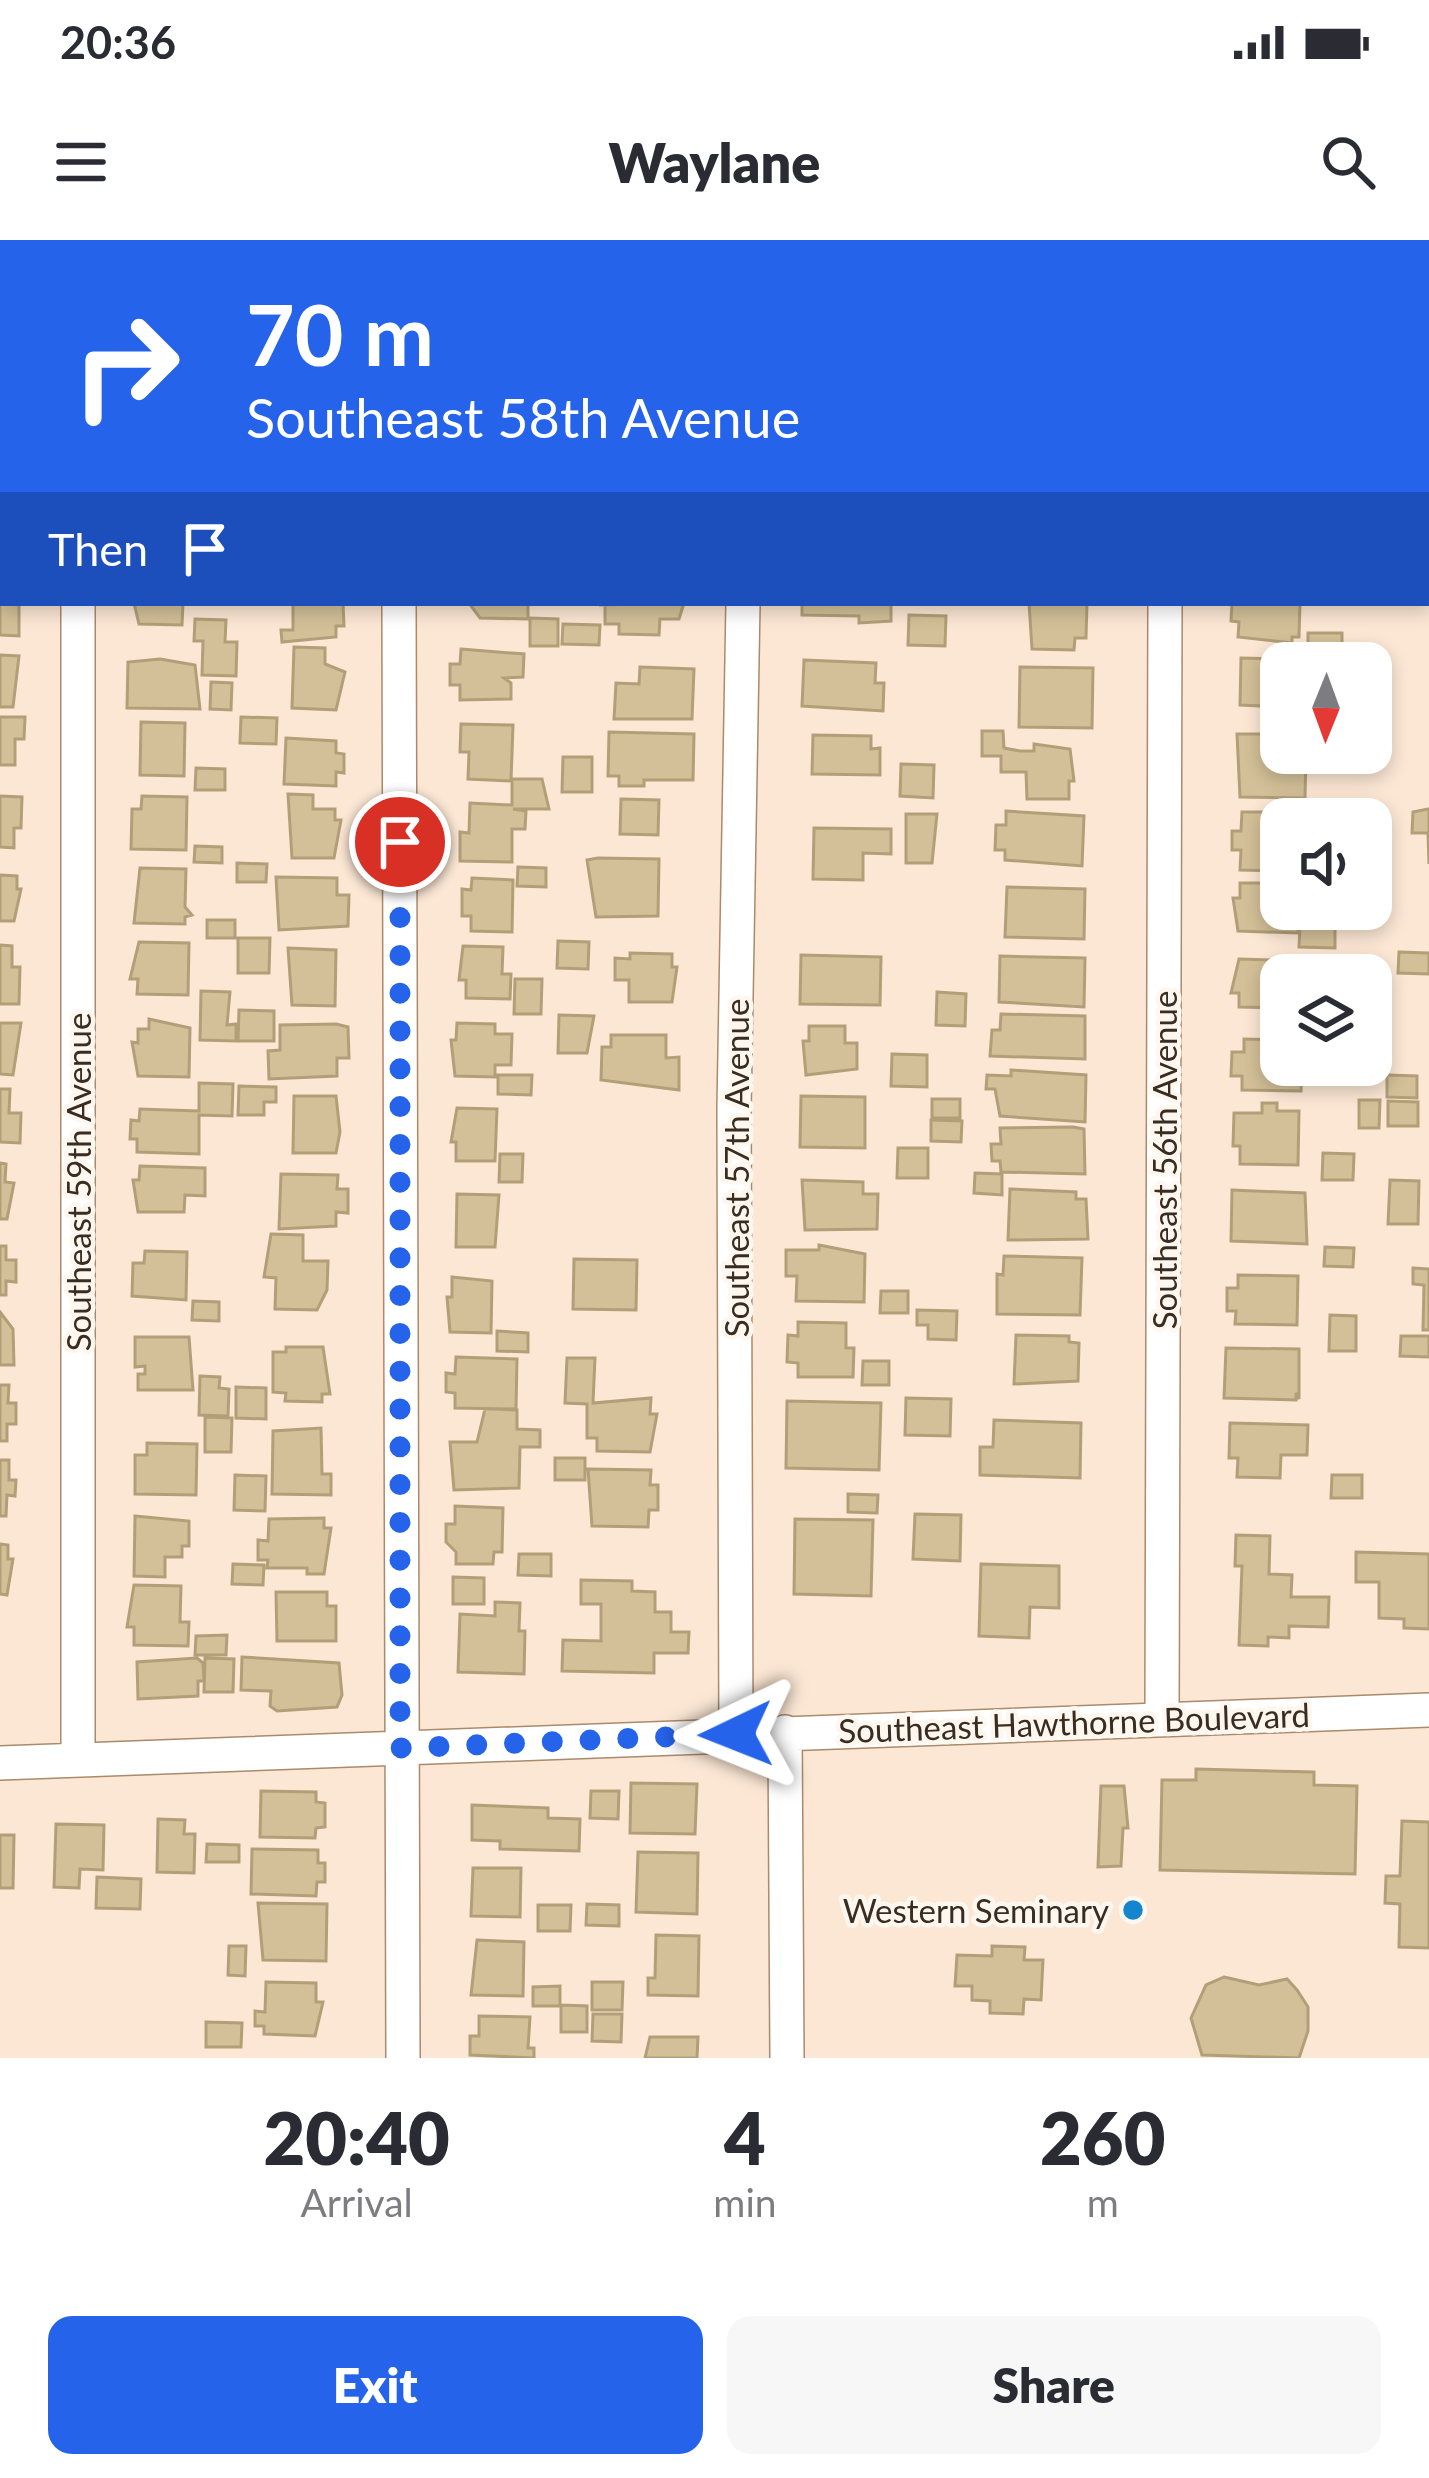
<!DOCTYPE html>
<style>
:root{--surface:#fff;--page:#f7f7f7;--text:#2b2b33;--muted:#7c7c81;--accent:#2563eb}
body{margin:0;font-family:Lato,sans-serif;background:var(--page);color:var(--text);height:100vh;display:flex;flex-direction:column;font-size:45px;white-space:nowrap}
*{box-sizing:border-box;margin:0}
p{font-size:39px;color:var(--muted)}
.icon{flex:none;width:66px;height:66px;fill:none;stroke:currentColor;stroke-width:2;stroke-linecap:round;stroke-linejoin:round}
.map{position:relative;height:1818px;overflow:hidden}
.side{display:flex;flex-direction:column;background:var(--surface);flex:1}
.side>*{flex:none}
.top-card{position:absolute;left:0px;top:0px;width:1431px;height:366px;box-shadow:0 6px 18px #0003;background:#2563eb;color:#fff;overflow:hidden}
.needle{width:78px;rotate:181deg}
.tools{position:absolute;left:1260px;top:402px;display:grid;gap:24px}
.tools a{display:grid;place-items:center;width:132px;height:132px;border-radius:24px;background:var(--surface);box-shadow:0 6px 18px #0003;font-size:60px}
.pin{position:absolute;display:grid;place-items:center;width:102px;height:102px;color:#fff;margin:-51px;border:6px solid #fff;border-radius:50%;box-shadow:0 3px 12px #0007}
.me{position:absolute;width:132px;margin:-66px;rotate:268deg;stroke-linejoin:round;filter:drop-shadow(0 0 9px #0008)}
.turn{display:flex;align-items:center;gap:42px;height:252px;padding:0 48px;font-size:54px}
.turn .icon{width:156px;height:156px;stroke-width:2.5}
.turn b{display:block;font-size:84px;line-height:102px}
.then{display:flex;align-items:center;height:114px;padding:0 48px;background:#0003;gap:24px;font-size:45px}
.eta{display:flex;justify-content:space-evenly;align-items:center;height:204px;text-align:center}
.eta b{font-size:72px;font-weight:800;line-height:84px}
.cta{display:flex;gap:24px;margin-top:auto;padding:24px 48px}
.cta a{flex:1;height:138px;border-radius:24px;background:var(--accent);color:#fff;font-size:48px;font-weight:800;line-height:138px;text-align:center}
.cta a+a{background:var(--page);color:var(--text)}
.status{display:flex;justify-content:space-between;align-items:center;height:84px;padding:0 60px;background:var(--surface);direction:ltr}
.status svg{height:33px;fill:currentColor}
header{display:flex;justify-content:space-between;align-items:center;height:156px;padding:0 48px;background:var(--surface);font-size:54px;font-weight:800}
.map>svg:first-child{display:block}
.building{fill:#d3c098;stroke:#b29f78;stroke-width:3}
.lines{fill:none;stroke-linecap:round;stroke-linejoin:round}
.minor-casing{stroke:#aa8a6c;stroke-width:36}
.minor{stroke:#fff;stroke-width:33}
.route{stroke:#2563eb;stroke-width:21;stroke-dasharray:0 37.8}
.poi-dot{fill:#1485ce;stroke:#fef7f0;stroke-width:4.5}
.labels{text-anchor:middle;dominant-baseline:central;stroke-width:9;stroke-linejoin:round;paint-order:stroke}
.street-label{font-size:33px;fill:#392c20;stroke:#fef7f0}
.poi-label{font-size:33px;fill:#392c20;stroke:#fef7f0;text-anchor:end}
</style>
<div class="status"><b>20:36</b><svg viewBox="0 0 49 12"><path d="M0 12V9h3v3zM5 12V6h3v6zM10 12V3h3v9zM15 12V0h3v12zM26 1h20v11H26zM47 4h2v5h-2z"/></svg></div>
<header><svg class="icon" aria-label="menu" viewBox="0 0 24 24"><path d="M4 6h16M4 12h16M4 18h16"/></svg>Waylane<svg class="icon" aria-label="search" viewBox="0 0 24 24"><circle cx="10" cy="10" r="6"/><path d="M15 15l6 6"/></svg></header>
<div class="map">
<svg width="1429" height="1818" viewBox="0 0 1429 1818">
<rect width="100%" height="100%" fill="#fce7d4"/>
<!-- building -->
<path class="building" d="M0,342L3,363L19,365V396L0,395Z
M134,363H183L182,385L139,384Z
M293,363H343L344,386H336V397L282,402L281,390H293Z
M461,363H528V379L480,378L469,363Z
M684,363L679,379H660L659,395L619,394V384H605V365H599Z
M802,363H891V381L859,383V376L802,375Z
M1029,363H1087L1086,398H1075L1074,410L1032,409Z
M1232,363H1300L1299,397H1292V403L1238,397L1239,382L1231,381Z
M909,375L946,376L945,406L908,405Z
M530,378L558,379V406H530Z
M195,379L226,380L225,402H237L236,436L202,435L203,401H194Z
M563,384L600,385L599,405L562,404Z
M1308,393H1342V413H1308Z
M294,407L325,408V424L345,432L336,470L292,468Z
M461,409L524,414L523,437L504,438L511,443V459L460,460V445H450V424H460Z
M0,415L19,416L13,467H0Z
M1241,418L1287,419L1281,423V467L1240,465Z
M160,419L195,425L200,469L127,468L128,422Z
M804,420L876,423L875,443H884L883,471L802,466Z
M640,427L694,429L692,479H614L616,443L639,444Z
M1020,427L1093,428L1092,488L1019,487Z
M211,442L232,443L231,470L210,469Z
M0,477H25L24,499H15V525H0Z
M241,477L277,478L276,504L240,503Z
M141,482L185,483L184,536L140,535Z
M461,484L513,485L511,541L468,539L469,512H460Z
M982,491H1003L1004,508L1020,511H1034V504L1070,509L1074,541H1069V559H1027L1026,532H1001V516H982Z
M609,492L694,494L693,540H644V546H619V536H608Z
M1237,494H1264V501H1281V513H1306L1305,558L1240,557Z
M813,495L871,496V509L880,508V535L812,534Z
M286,498L336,501V513L344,514V533L336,532V546L284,544Z
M563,517H592V552H562Z
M901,524L934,525L933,558L900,556Z
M196,528L225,529V550H195Z
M512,539H542L549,569H513L526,571L525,589H512V622L460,621V592L469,593L470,563L512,565Z
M288,554L313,555V569H335V580H341L334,618H292Z
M0,556L22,557L21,588H14V608L0,607Z
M142,556L187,557L186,610L131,609L132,569H141Z
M621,559L659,560L658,595L620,594Z
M1318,561H1353V579H1317Z
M1428,569H1429V624L1428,593H1412L1413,572Z
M1006,571L1084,576L1082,626L1005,620V610H995L996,585H1006Z
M1242,572H1294V579H1281V631L1240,630L1241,610H1232V591H1241Z
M906,574H937L932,623H906Z
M814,588L891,589V614L863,613V640L813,639Z
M195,606L222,607V623L194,622Z
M598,618L659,619L658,676L596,677L587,620Z
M237,623L267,624L266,642H237Z
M518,627L546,628V647L517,646Z
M140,628L186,629L185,667L192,675L185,677V684L134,683Z
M0,635L17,636V649H21L14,681H0Z
M276,637L337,638V655H349L348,686L279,690Z
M472,638L513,640L512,692L471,691V676H462V649L471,650Z
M1240,643H1281V669H1299L1298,693L1238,691L1233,658H1240Z
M1007,647L1085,649L1084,699L1005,697Z
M207,680H235V698H207Z
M1300,686L1335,687V708L1299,707Z
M238,698H270L269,733H238Z
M558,701L589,702L588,729L557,728Z
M139,702L189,703L188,755L137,754L138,739H130Z
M0,705L12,706V727H20L19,764H0Z
M463,706L503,707L502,734H511L510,759L466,758V740H459Z
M288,708L336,710L335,766L292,765Z
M1399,712L1429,713V734L1398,733Z
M630,713L672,714V727H677L672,762H629V740H615V718L630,719Z
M801,715L881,717L880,765L800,764Z
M1000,716L1085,718L1084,767L999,762Z
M1239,719L1300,721V735H1281V768L1239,767V753H1231Z
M515,739H542L541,774H514Z
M201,751L230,752L227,785L236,784V801L200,800Z
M937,752L966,754L965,786L936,785Z
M239,770L274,771V801H238Z
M1001,774L1085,776V819L990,816L992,790H1000Z
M559,775L594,776L587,813H558Z
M149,779L190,788L189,837L138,836L132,802L138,803V789H149Z
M0,783H21L13,835L0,834Z
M457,783L495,784V794H512L511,825H495V837L455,836L451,800H456Z
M336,784L348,787L349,818H337V836L269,839L268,811L280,810V785Z
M809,786H845V803H857V829L806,835L803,801H809Z
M611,795H666V818L679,817V850L601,840L602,807H611Z
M1244,799L1281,800V825H1302L1301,851L1242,850V836H1231L1232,812H1244Z
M892,814L927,815V847L891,846Z
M1011,830L1086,835L1085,882L1000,876L995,849H986L987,835L1011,836Z
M498,835H532L531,855L498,854Z
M1387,835L1417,836V858L1387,857Z
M199,843L233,844L232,876L199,875V914L137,912V899H130L131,880L139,881L140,869L199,871Z
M239,846L276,847V862H264V875H238Z
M0,849H10L9,873H21L20,903L0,902Z
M294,856H336L340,892L336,913H293Z
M801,856L865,857V908L800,907Z
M932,859H960V878H932Z
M1359,860H1380L1379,888H1359Z
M1388,861L1418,862V886H1388Z
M1262,863H1277V871H1299L1298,925L1240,924V906H1233L1234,873H1262Z
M457,868L497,869L495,921H456V902H451Z
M931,880L962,881L961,902L931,901Z
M1073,887L1084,889L1085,934L1001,932L1000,921H992L991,904H1001L1000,888Z
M898,908H928V938H897Z
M1323,913L1354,914L1353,940H1322Z
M500,914H523L522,942H499Z
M0,923L6,924L5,942L14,943L7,979H0Z
M140,926L205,928V956L185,955L184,972H138L133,940H139Z
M975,933L1002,934V955L974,953Z
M281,934L338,935L337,949H348V973L336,972V986L279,989Z
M802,940L863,942V954H878L877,989L805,990Z
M1390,940L1419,941L1418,984H1388Z
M1010,949L1076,952V959H1086L1088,999L1008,1000Z
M1232,950L1305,953L1307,1004L1231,1001Z
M457,954L499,955L495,1007H456Z
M271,994L303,995V1021H328L327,1050L317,1070L275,1069L276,1038L264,1037Z
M819,1005L865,1014L864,1062L796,1061L797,1036H786V1010H819Z
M0,1006H6V1020H16V1042L6,1041V1055H0Z
M1325,1007L1354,1008L1353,1027L1324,1026Z
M145,1011L187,1012L186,1060L132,1056L133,1023H144Z
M1004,1016L1082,1018L1080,1075L997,1074V1034L1003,1035Z
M574,1019L637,1020L636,1070L573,1069Z
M1413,1028L1429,1029V1090H1423L1424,1045L1413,1044Z
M1238,1035L1298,1036L1297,1085L1235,1084L1236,1071H1227V1048H1238Z
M452,1037L492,1041L491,1093L450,1092L447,1057H452Z
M881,1051H908V1073H880Z
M193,1061L219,1062V1081L192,1080Z
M917,1070L957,1071L956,1100L928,1099V1085H917Z
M0,1072L13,1089L14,1125H0Z
M1330,1075L1356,1076V1111H1329Z
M798,1082L846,1083V1108H854L853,1137H798V1123L787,1122L788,1095L798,1096Z
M497,1091L528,1093V1112L497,1111Z
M1016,1095L1069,1096V1102L1079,1103L1078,1141L1014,1144Z
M1401,1096H1429V1117L1400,1116Z
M135,1097H189L193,1150H138V1134H145V1126L135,1127Z
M286,1107H323L330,1154H322V1162L285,1161L286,1153L273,1152V1112H286Z
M1226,1108L1299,1109V1159L1296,1153V1160L1224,1158Z
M456,1117L517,1119L516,1169L455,1168V1153L446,1152V1133L455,1134Z
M567,1118H595L593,1163L651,1158L650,1174H657L650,1212L597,1211V1198H587V1164L565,1163Z
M863,1121H889V1145H862Z
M200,1136L220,1137L219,1148L229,1149L228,1176L199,1175Z
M0,1145H9L8,1163H16V1184H7V1201H0Z
M236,1147L266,1148V1179L236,1178Z
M906,1158L951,1159L950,1196L905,1195Z
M787,1161L881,1163L879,1230L786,1228Z
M485,1169L517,1170V1189L540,1190V1207H520L519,1248L454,1250L450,1202H477Z
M205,1177L232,1178L231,1212H205Z
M994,1180L1081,1183L1080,1238L980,1235V1207H993Z
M1230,1183L1308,1185L1307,1215H1281L1280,1238L1237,1237L1238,1218H1229Z
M321,1188L322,1234H331V1255L272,1254L273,1191Z
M147,1203L197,1204L196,1255L135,1254V1215H147Z
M555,1218H585V1240H555Z
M0,1220H9V1240H16L15,1256L7,1255L6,1276H0Z
M588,1229L651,1230L650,1245H658V1270H649L648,1287L592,1286Z
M235,1235L266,1236L265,1271L234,1270Z
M1332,1235H1362V1258H1331Z
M848,1254L878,1255L877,1273L848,1272Z
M455,1266L503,1268L502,1312H494L493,1324H456V1312L446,1302V1284H455Z
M915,1274L961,1275L960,1321L913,1319Z
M135,1276L189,1281V1306H182V1317H165V1337L134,1336Z
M324,1278V1288H331L324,1334H307V1328H267L268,1320H258V1300L268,1301L269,1279Z
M795,1279L873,1280L871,1356L794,1354Z
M1236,1295L1270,1296L1269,1334L1292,1335L1291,1357H1329L1328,1387L1289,1386V1398L1268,1397V1406L1239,1405L1242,1326H1235Z
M0,1304L8,1305V1319H13L7,1355L0,1354Z
M1356,1312L1429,1314V1389L1404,1388V1379L1379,1378V1342H1356Z
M519,1314H551V1336L518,1335Z
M233,1324L264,1325L263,1345L232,1344Z
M981,1324L1059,1326V1368L1030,1367L1029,1398L979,1396Z
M453,1337L484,1338V1364H453Z
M581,1340L632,1341V1351L655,1352V1372H671V1392H689L688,1413H654V1433L562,1431L563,1400L601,1401V1364H581Z
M134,1345L181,1346L180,1382H189L188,1406L134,1405V1387H127Z
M276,1352H327V1366H336V1401H277Z
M495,1362L520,1363L519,1391H525L524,1434L458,1432L460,1374L495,1376Z
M227,1395L226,1415H195L196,1396Z
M242,1417L339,1423L342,1455L337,1467L277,1471L270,1466L271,1451L241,1450Z
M197,1418L203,1423L204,1441H198V1456L138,1459L137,1422Z
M205,1418L234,1419L233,1452H204Z
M1196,1529L1314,1532V1545L1357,1546L1355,1634L1160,1630L1162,1540H1196Z
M631,1543L697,1544L695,1594L630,1593Z
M1101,1546H1124L1128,1588H1123L1121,1626L1098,1627Z
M261,1551L316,1552V1562L325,1563V1587L316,1588L315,1598L260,1597Z
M591,1551H619L618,1579L590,1578Z
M472,1565L548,1568V1578L580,1579L579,1611L500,1609V1601L472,1600Z
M158,1579L185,1580L184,1594H195L194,1633L157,1632Z
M1402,1581L1429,1582V1708L1399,1707L1400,1664L1385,1663L1386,1636H1400Z
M56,1584L104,1585L103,1630L80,1629L79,1648L54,1647Z
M0,1595H14L13,1648H0Z
M207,1604L239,1605V1622H206Z
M252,1609L318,1610V1623H325V1642H317L316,1656L251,1654Z
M638,1612L698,1613L697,1674L636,1672Z
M473,1628H521L520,1677L471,1676Z
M97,1637L141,1639L140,1669L96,1668Z
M258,1663L327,1664L326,1721L263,1720Z
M587,1664L619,1665V1686L586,1685Z
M538,1665H571L570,1691H538Z
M656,1695L699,1696L698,1756L648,1755V1738H655Z
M477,1700L524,1702L523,1756L471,1755Z
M229,1706H246L245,1736L228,1735Z
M992,1706L1025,1707L1024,1720H1043L1041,1760L1024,1759L1023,1774L990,1773V1761L972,1760V1746H955L957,1715L992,1716Z
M1224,1737L1259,1745L1287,1739L1297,1750L1308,1767V1791L1299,1818L1202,1815L1191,1778L1206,1745Z
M266,1742L316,1743V1762H323L315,1796L264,1794V1786H255V1771L265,1772Z
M592,1742H623L622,1770H592Z
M560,1746V1766H533V1747Z
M561,1765L587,1766V1792H561Z
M593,1774H622L621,1802L592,1801Z
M479,1776L530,1777L528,1808H534V1818L470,1815V1796H479Z
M206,1782L242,1783L241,1807H206Z
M650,1797H698L697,1818H645Z"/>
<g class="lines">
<defs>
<path id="minor" d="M399,0V3
M78,3V0
M749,3V0
M1165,3V0
M78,363V1520
M399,363L403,1818
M1162,1477L1165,363
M785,1492L787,1818
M736,1494L734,868L743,363
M0,1523L1429,1470"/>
</defs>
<!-- minor casing -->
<use href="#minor" class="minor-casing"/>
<!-- minor -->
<use href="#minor" class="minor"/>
</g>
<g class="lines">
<!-- route -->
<path class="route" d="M400,602V1508L736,1494"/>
</g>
<!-- markers -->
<circle class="poi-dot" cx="1133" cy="1670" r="12"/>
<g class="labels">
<!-- street labels -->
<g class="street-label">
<text transform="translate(1164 920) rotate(-90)">Southeast 56th Avenue</text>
<text transform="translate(736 928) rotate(-90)">Southeast 57th Avenue</text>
<text transform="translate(78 942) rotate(-90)">Southeast 59th Avenue</text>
<text transform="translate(1074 1482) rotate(-2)">Southeast Hawthorne Boulevard</text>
</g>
<!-- poi labels -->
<g class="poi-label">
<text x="1109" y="1670">Western Seminary</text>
</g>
</g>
</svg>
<div class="tools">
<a><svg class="needle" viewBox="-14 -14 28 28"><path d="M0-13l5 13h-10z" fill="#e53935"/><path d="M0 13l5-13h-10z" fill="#7c7c81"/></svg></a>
<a><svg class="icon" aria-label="sound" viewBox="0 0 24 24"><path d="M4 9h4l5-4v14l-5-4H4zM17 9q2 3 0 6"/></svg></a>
<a><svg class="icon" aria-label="layers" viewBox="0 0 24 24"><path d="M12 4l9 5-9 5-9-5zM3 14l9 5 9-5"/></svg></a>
</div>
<div class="pin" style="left:400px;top:602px;background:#d93025"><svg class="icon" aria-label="arrive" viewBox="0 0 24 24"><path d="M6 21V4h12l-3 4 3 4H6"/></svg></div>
<svg class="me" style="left:736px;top:1494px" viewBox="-20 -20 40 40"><path d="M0-17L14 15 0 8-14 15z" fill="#2563eb" stroke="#fff" stroke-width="4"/></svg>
<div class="top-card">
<div class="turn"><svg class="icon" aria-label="right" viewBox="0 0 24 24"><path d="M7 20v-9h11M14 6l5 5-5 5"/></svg><div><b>70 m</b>Southeast 58th Avenue</div></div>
<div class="then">Then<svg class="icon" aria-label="arrive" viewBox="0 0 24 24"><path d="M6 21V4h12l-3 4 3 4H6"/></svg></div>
</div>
</div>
<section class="side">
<div class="eta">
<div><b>20:40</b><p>Arrival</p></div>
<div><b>4</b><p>min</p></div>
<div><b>260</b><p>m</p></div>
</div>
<div class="cta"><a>Exit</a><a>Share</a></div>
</section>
